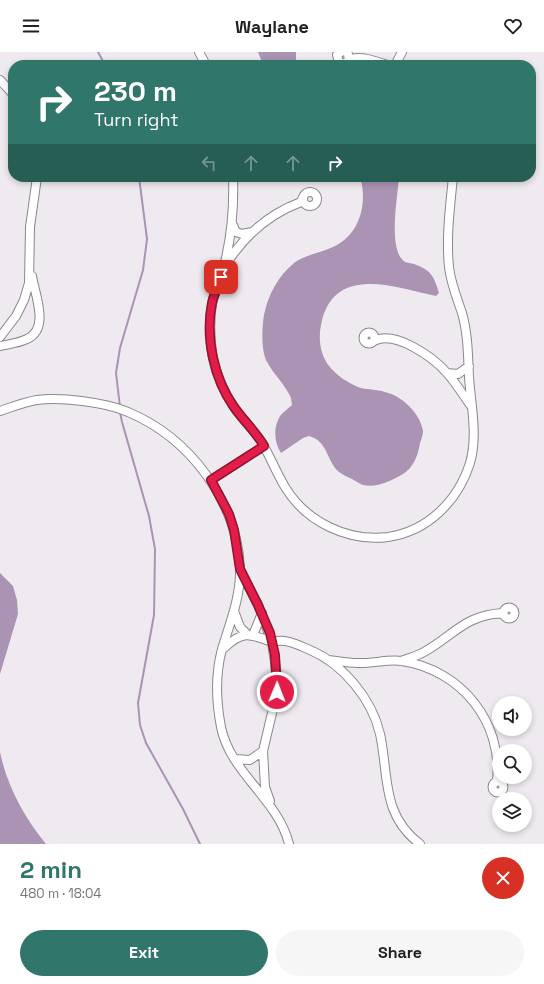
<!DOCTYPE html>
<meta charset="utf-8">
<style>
:root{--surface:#fff;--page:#f6f6f6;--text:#202124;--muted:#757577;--accent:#30766a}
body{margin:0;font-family:"Space Grotesk",sans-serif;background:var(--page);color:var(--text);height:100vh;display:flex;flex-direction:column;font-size:15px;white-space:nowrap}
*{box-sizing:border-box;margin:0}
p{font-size:13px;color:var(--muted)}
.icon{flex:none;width:22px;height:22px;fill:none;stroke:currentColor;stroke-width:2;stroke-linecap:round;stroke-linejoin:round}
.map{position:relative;height:792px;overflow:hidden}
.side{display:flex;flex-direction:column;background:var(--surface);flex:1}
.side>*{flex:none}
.top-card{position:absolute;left:8px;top:8px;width:528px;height:122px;border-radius:16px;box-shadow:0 2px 6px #0003;background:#30766a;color:#fff;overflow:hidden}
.fabs{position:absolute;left:492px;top:644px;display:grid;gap:8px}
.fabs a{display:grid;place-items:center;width:40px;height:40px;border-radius:50%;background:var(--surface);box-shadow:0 2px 6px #0003;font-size:20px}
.pin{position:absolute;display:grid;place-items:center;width:34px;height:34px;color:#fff;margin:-17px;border-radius:8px;box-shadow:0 2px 6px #0006}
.me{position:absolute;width:44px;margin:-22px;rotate:1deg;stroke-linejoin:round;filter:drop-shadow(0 0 3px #0008)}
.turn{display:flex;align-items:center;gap:14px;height:84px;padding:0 20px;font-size:18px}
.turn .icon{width:52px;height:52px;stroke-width:2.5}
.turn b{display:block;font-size:28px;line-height:34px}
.lanes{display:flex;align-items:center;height:38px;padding:0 20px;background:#0003;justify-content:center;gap:20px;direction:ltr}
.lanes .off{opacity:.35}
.round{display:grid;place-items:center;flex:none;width:42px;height:42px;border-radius:21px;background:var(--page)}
.overview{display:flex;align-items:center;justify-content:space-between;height:68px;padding:0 20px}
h1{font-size:24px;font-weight:600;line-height:30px;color:var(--accent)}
.cta{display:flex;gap:8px;margin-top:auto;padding:8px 20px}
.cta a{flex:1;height:46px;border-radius:24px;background:var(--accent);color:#fff;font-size:16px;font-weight:600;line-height:46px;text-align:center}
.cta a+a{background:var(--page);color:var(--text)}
header{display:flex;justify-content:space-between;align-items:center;height:52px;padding:0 20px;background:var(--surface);font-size:18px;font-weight:600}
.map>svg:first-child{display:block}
.water{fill:#ab93b4}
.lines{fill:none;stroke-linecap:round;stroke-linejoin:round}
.stream{stroke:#ab93b4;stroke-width:2}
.minor-casing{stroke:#8b878d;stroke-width:10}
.minor{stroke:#fff;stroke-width:8}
.route-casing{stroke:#92132f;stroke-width:10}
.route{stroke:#e11d48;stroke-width:7}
</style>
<header><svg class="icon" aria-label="menu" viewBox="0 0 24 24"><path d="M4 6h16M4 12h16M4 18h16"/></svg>Waylane<svg class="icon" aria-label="heart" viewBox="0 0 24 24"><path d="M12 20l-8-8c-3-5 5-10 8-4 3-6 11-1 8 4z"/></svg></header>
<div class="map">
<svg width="544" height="792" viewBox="0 0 544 792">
<rect width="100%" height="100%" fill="#eeeaf0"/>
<!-- water -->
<path class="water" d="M258,0H296V13H263Z
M360,125H399C398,144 387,198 405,210C407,211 411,211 414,212C431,218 434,224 439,241L436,244C397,236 337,212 322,268C318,285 319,300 329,314C337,324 347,330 358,335C366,338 377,337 385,340C402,344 420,361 423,379C423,383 421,388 420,391C418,403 414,415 403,422C391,429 377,436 363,433C360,432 356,429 352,427C348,425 343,423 339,420C326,409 329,390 309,384L303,386L281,401C274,390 273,376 280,364C283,360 288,357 292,353L291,346C285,332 273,322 266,308C261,296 262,275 264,263C268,243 278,224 294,211C306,202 321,201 333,195C360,183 368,151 360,125Z
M0,521L13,534L17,548L18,562L0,622Z
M0,700C7,734 24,765 46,792H0Z"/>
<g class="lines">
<!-- stream -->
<path class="stream" d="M98,0L105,13
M120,355L116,321L120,296L143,218L147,187L139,125
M120,360L122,370L149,464L155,497L154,563L138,651L140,673L146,691L183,757L200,792"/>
<defs>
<path id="minor" d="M199,0L206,13
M341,0L337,3L339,10L344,12L349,8L348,2L346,0
M349,8C360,3 376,9 387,13
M395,13L402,0
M0,28L13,42
M233,125C234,153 232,179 226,206C223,222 215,237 212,252C210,264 210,278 211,291C212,313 222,337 234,355C242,367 253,377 261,389C270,404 276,420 285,435C306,470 348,490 388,485C428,479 458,449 470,411C478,383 471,354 469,325C468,304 468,282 462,261C457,246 451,232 449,215C446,185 450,155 453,125
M303 147a7 7 0 1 1 14 0a7 7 0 1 1-14 0Z
M232,171L236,180L242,182L252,180
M227,211C245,183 269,162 301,150L303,145
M363.5 286a5.5 5.5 0 1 1 11 0a5.5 5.5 0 1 1-11 0Z
M0,285L16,264L24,248L29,231L30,175L37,125
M374,289C395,278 433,305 447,321C456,331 463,343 471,354
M0,294C9,292 19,291 27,287C50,277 35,243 32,224
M447,321L458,322L469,314
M0,359C12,355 24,350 37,348C61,345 105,350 128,360C190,386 237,449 240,516C241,544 230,571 222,597C215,623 216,649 221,675C230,721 278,747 289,792
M211,428L264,394
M240,518L258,553L272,590C286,586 298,593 310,598C343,612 372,647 380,682C389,723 381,763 420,792
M503.5 561a5.5 5.5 0 1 1 11 0a5.5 5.5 0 1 1-11 0Z
M234,559L240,575L247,582
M253,583L262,561
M224,596C243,578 250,582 272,590L277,624V640L263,699L265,735L270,749
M329,608C338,609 348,611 357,611C371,612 387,607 402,609C461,618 503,670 497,729
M401,609C409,606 417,604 424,600C454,583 465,563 503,561
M235,707L250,708L263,699
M492.5 735a5.5 5.5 0 1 1 11 0a5.5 5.5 0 1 1-11 0Z"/>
</defs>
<!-- minor casing -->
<use href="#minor" class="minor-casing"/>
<!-- minor -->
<use href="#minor" class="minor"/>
</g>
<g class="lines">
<defs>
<path id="route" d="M221,225C218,234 214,242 212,251C205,285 214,327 234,355C243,368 256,380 264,394L211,428L229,462L234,478L240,517L258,553L270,581L275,603L277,640"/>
</defs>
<!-- route casing -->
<use href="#route" class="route-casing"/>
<!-- route -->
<use href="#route" class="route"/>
</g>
</svg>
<div class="fabs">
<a><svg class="icon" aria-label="sound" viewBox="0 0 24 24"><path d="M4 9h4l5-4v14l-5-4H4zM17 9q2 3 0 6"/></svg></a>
<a><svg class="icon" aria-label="search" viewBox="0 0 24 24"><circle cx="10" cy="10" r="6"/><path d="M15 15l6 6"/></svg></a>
<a><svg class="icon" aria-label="layers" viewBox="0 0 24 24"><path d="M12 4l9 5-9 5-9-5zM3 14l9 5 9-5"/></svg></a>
</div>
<div class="pin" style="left:221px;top:225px;background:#d93025"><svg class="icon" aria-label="arrive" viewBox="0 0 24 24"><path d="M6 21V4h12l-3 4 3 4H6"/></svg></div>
<svg class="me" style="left:277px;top:640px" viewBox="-20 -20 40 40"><circle r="17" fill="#e11d48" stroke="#fff" stroke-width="3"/><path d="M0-11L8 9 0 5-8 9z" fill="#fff"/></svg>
<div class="top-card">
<div class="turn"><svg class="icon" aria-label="right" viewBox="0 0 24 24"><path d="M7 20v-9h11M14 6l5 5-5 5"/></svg><div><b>230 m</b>Turn right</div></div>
<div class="lanes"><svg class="icon off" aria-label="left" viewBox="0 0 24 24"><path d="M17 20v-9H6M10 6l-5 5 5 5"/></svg><svg class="icon off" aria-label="ahead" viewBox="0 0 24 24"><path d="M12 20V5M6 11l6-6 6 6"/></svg><svg class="icon off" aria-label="ahead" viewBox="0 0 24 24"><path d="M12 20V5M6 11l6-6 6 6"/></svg><svg class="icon" aria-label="right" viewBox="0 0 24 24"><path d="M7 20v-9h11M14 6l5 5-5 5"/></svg></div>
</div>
</div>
<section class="side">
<div class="overview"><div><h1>2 min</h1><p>480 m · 18:04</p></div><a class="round" style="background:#d93025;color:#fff"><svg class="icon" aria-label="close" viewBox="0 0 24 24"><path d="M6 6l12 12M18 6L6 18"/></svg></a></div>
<div class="cta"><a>Exit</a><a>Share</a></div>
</section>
